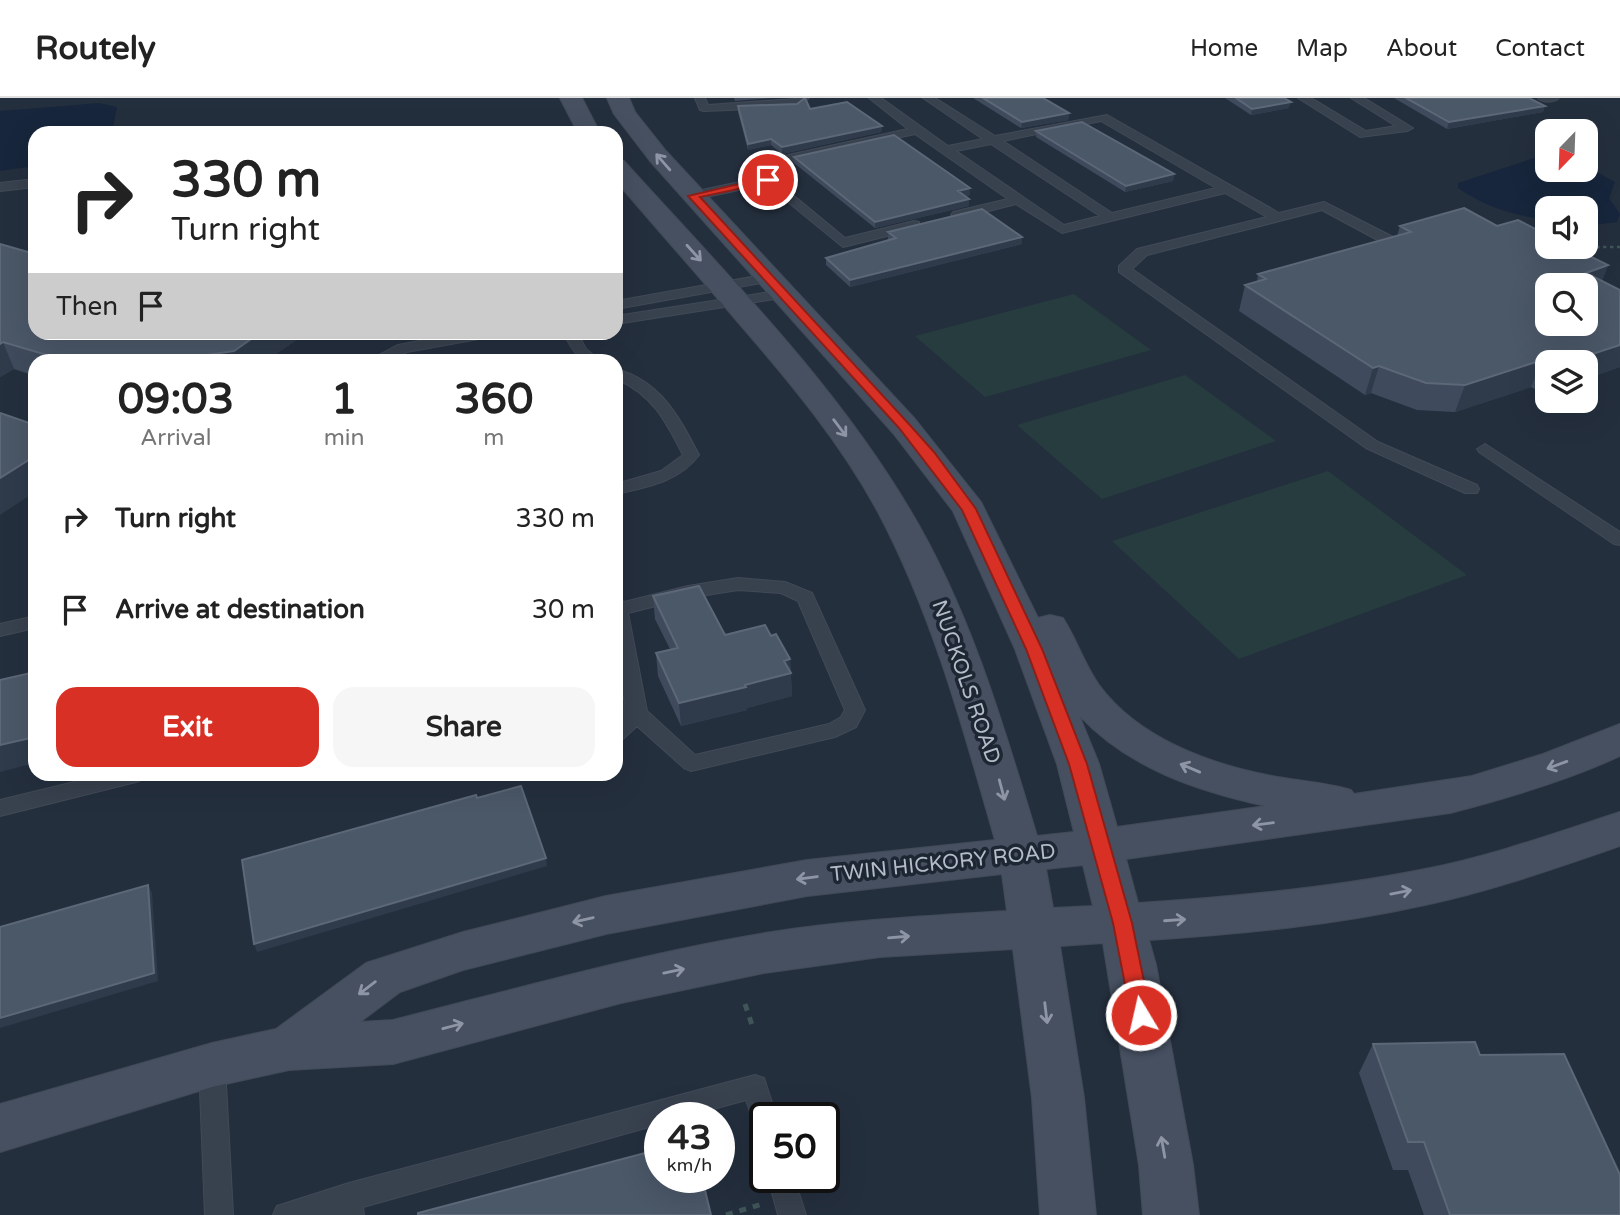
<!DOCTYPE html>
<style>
:root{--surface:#fff;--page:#f6f6f6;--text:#222;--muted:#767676;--line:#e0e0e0;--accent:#d93025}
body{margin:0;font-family:"Varela Round",sans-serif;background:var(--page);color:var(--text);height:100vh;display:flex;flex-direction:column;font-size:26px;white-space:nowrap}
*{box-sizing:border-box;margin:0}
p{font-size:23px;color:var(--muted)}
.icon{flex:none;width:38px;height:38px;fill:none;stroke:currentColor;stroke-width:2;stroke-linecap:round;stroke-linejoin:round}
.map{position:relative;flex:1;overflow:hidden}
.drawer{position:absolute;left:28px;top:256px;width:595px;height:427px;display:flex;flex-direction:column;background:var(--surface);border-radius:21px;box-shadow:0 7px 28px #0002}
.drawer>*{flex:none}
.hud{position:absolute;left:28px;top:28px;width:595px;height:214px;border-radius:21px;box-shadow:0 7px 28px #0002;background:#fff;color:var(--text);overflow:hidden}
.needle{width:46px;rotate:203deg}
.tools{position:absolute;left:1535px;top:21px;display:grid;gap:14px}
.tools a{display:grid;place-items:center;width:63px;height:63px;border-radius:14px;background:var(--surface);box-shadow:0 7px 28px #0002;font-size:35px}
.speed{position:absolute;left:644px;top:1004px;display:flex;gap:14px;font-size:35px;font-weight:700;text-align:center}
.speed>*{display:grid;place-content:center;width:91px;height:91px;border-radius:50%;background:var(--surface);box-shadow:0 7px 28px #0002;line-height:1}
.speed small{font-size:18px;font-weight:400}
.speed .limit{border:4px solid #111;border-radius:10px;background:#fff;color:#111}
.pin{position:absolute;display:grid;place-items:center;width:60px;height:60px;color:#fff;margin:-30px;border:4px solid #fff;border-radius:50%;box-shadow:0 2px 7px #0007}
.me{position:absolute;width:77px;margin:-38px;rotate:351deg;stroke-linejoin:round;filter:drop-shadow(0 0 5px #0008)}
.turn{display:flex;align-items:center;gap:24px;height:147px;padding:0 28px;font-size:32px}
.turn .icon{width:91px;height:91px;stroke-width:2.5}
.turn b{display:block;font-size:49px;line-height:60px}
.then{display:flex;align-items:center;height:66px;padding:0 28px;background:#0003;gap:14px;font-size:26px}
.eta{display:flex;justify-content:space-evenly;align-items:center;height:119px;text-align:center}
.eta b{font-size:42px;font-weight:700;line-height:49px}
.action{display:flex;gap:14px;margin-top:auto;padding:14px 28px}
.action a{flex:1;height:80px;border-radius:21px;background:var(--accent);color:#fff;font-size:28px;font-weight:700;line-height:80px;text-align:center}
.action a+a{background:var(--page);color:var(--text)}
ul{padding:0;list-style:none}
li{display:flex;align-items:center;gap:21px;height:91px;padding:0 28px}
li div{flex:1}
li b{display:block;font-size:26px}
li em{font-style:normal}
header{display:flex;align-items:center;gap:42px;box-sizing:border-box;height:98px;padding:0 35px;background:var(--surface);border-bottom:2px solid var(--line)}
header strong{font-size:33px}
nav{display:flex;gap:38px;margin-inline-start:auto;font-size:24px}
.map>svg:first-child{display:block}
.green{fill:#263c3f}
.water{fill:#17263c}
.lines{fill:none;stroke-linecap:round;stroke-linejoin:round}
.lane-casing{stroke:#414a57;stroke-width:2}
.secondary-casing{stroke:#414a57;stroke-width:2}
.path-far1{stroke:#3f5557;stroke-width:2.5;stroke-dasharray:3.5 3.5;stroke-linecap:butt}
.path{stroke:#3f5557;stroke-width:5;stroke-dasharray:7 7;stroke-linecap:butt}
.lane{fill:#38414e;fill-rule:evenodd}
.secondary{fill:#465061;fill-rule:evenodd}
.wall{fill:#3f4b5c}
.shaded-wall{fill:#2f3b4b}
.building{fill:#4b5868;stroke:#5c6777;stroke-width:2;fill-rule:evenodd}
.oneway{stroke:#8e96a5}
.route{fill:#d93025;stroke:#8d1f18;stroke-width:2}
.labels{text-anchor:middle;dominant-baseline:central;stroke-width:7;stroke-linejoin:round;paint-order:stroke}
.street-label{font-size:21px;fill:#b4bcc9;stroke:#1d2633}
</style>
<header>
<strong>Routely</strong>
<nav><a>Home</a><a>Map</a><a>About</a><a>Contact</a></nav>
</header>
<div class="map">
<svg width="1620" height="1117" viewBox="0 0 1620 1117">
<rect width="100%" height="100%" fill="#242f3e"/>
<!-- green -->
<path class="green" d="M1074,196L1151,252L985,299L915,238Z
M1185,277L1276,343L1102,401L1017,327Z
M1328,373L1467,477L1239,561L1112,443Z"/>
<!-- water -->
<path class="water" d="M99,5L117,9L112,35H35V68L0,73V13Z
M1534,60L1547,61V72H1586V68L1615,84L1609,100L1620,116L1617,124L1586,128V110H1547V122C1513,117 1487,110 1458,90V85Z"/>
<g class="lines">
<defs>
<path id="lane" d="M695,0H705L708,7L809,0L797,9L704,13L700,12Z
M869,0H881L948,48L983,41L923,0H935L995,38L1107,17L1279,115L1324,104L1397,141V147H1387L1322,112L1147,157L1132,171L1378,344L1477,387L1479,391L1477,395H1465L1366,350L1119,174V168L1137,151L1267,119L1225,95L1062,135L1016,106L957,121L951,117L953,114L1008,101L915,36L760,70L845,140L914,123L919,124V130L843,149L766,86L693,102L687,98L693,94L758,80L747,72V66L908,31ZM1101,23L1216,90L1112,115L1003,43ZM991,46L1100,118L1064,127L956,53Z
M1298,0H1311L1366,33L1396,28L1351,0H1364L1413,30L1407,33L1360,39Z
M1538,0H1559C1555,5 1542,5 1538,0Z
M443,29L468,32L474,35H413L419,32Z
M35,81V89L0,93V85Z
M768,176L775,180L773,183L616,211V203Z
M783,192L790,196L788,199L616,226V218Z
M467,234H502L495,238L407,254L388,262H370L398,247Z
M563,234H577L586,251L599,262C576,262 573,254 563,234Z
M616,271C661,283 679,319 699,357C679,384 647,389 616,396V386L661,373L683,357C666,323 652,296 616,281Z
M1485,346L1620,434V447L1614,446L1479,354L1477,351Z
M738,480L785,484L812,495L865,612L856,629L835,639L691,673L684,670L637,628L623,641L616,643V624L621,620L616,619V605L625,607L616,553V499L624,504L688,488ZM738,492L781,495L798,503L845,612L841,619L829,626L695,657L647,613L628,515L688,500Z
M35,518V530L0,538V526Z
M107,676H147L143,681L136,684L0,718V702Z
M212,956L221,959L225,967L233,1117H205L199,967L203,959Z
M755,977L764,980L777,1020H765V1035L756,1031L746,1002L681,1020H660V1026L363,1109L364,1117H273L277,1108L349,1085Z
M768,1080H794L806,1117H778Z"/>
<path id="secondary" d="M560,0H582L600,35H578Z
M607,0H629L635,14L666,53L915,321L981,404L1038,520L1050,517L1063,520C1077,542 1084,566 1099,587C1138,640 1209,666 1272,678C1298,683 1325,684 1351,692L1354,696L1472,678L1543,656L1620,626V658C1566,683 1508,700 1450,715L1126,761L1138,805C1234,799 1331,790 1425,771C1492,758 1555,735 1620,714V748C1556,770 1491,793 1425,807C1335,827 1241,836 1149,842L1156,867L1193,1067L1199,1117H1143L1139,1067L1103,845L1060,848L1084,1000L1096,1117H1040L1032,1000L1013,851L880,859L764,875L621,905L393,966L289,972L212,989L0,1054V1006L212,945L276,931L366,865L463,834L606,798L807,762L995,742C963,630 933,518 878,414C840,344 789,283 737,223C697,176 656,130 616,83V61L624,63C725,175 833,282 910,412C970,512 1003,626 1037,738L1074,734L1057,666L1015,551L953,413L893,335L650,63L614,16ZM1079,617C1128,670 1197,693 1266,708L1117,729L1099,666ZM1083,767L1093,808L1053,810L1046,771ZM1002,776L1007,813C926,818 845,822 765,835C639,856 516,891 393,922L360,924L400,894L463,872L606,836L807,798Z"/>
</defs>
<!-- lane casing -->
<use href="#lane" class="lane-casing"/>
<!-- secondary casing -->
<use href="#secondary" class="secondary-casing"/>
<!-- path-far1 -->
<path class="path-far1" d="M1582,149H1620"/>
<!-- path -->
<path class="path" d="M745,906L753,930
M726,1117L762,1106"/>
<!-- lane -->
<use href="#lane" class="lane"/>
<!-- secondary -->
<use href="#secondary" class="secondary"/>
</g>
<!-- wall -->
<path class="wall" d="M734,0H771L735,3Z
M973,0H1043L1069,15L1068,22L1021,30Z
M1225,0H1284L1289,10L1251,17Z
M1394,0H1529L1545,8L1543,14L1447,31Z
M738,8L810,11L882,28L881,34L782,56L771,47L748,52L738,14Z
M1036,33L1174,76L1173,83L1125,94L1036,39Z
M794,59L970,90V97L965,98L969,108L875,130L794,65Z
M1400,128H1497L1608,167L1602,182L1620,192V269L1586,281L1547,264V295L1543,296L1531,289L1455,314L1417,312L1371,295L1365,297L1239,213L1245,187L1257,184L1258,176L1397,138Z
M888,134L1022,139V146L850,189L826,167V160L890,142L888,141Z
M0,146L35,234H308L267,262H35V278L14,271L0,279Z
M653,498L725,537L771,538L790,561L792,598L747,610V612L681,628L658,578L656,555L670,551L655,521Z
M1373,946L1480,957L1620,1117H1424L1408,1072H1393L1359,975Z"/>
<!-- shaded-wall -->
<path class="shaded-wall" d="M1291,4L1289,10L1251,17L1252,11Z
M1545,8L1543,14L1447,31L1449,24Z
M1069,15L1068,22L1021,30L1022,24Z
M882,28L881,34L782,56V49Z
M771,41V47L748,52V46Z
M1174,76L1173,83L1125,94L1126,88Z
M970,90V97L958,100V93Z
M969,101V108L875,130V124Z
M1022,139V146L850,189V182Z
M1608,167L1597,193L1586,175Z
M261,234H308L267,262H187L193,259Z
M3,244L14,271L0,279V246Z
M1620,247V269L1586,281V264H1568Z
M1542,262L1531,289L1455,314L1465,287Z
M1379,268L1371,295L1365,297L1373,270Z
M35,358V394L0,417V380Z
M790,561L792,598L747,610V612L681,628L679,605L745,587L784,563Z
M35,639V665L0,674V647Z
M546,760L547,768L257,854L254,846Z
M148,787L152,795L158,883L0,930V920Z
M699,1080H715V1081L700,1086Z"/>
<!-- building -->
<path class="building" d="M805,0L810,11L847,4L882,28L782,49L771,41L748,46L738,8L797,6Z
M983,0H1043L1069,15L1022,24Z
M1236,0H1284L1291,4L1252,11Z
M1406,0H1529L1545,8L1449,24Z
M1082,24L1174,76L1126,88L1036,33Z
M894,37L970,90L958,93L969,101L875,124L794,59Z
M1464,110L1497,128L1518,122L1547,137V149H1571L1608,167L1586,175L1620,192V247L1568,264L1547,265L1542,262L1465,287L1426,285L1379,268L1373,270L1245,187L1266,181L1258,176L1411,134L1400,128ZM1547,187H1586V226H1547Z
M982,111L1022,139L850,182L826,160L896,140L888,134Z
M0,146L35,156V234H261L234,253L193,259L187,262H64L3,244L0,246Z
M0,315L35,327V358L0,380Z
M699,488L725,537L765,527L771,538L776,536L790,561L784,563L791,575L745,587L746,589L679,605L656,555L678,550L653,498Z
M35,574V639L0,647V582Z
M521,688L546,760L254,846L242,762L476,697L477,700Z
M148,787L154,875L0,920V829Z
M1475,944L1480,957L1564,956L1620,1077V1117H1450L1424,1044H1408L1373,946Z
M660,1051V1080H702L711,1117H418V1115Z"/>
<!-- one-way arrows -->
<defs><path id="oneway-shaft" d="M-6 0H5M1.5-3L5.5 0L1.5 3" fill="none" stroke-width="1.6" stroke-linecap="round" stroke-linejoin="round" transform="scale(1.75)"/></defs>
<g class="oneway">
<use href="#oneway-shaft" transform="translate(663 64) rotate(-131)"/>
<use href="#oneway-shaft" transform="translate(694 155) rotate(48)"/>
<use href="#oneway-shaft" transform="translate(840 330) rotate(53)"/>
<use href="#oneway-shaft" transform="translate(1557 667) rotate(160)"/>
<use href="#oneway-shaft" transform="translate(1190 670) rotate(-157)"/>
<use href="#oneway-shaft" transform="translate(1002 692) rotate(75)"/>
<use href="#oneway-shaft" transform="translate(1263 726) rotate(173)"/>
<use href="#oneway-shaft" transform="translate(807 780) rotate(172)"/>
<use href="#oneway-shaft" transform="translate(1401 794) rotate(-11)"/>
<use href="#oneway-shaft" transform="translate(583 822) rotate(167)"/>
<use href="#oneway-shaft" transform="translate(1175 822) rotate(-4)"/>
<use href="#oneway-shaft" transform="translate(899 839) rotate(-5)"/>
<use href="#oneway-shaft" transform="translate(674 873) rotate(-12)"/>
<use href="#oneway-shaft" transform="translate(367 890) rotate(143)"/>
<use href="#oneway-shaft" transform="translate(1046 915) rotate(83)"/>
<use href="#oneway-shaft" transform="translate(453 928) rotate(-15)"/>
<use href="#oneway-shaft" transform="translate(1163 1049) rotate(-100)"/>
</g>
<!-- route -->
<path class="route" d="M768,79L771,80V84L700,99L908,325L934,354L976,411L1042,551L1087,666L1132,825L1151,917L1148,923L1141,926L1134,923L1131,917L1113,825L1069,666L1026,551L962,412L899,330L688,98Z"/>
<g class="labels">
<!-- street labels -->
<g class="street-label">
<text transform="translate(966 584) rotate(71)">NUCKOLS ROAD</text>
<text transform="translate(943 765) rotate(-6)">TWIN HICKORY ROAD</text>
</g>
</g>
</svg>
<div class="tools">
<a><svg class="needle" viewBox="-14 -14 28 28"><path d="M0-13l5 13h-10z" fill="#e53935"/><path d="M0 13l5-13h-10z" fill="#767676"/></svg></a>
<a><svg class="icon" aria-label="sound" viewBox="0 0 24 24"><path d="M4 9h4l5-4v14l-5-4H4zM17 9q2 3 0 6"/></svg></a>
<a><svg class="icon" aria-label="search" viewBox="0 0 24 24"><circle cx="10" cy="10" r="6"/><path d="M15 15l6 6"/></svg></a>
<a><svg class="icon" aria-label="layers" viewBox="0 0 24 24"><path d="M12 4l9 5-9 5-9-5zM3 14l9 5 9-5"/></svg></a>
</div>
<div class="speed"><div>43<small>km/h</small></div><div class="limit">50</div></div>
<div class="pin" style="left:768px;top:82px;background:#d93025"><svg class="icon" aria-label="arrive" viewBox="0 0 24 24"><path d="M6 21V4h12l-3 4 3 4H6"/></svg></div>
<svg class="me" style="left:1141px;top:917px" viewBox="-20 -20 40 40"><circle r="17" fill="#d93025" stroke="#fff" stroke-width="3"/><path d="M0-11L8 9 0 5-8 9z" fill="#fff"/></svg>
<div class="hud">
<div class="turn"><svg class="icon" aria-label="right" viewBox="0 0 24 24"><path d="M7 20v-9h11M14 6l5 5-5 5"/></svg><div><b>330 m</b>Turn right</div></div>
<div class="then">Then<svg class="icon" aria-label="arrive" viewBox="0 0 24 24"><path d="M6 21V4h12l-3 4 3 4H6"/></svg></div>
</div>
<section class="drawer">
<div class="eta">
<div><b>09:03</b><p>Arrival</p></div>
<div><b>1</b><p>min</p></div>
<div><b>360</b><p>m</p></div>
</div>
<ul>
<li><svg class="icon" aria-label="right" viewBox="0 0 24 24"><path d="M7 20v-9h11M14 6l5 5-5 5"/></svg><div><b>Turn right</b></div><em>330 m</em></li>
<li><svg class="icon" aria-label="arrive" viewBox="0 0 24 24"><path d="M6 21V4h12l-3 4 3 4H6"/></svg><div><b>Arrive at destination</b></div><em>30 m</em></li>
</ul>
<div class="action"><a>Exit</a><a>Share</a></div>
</section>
</div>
